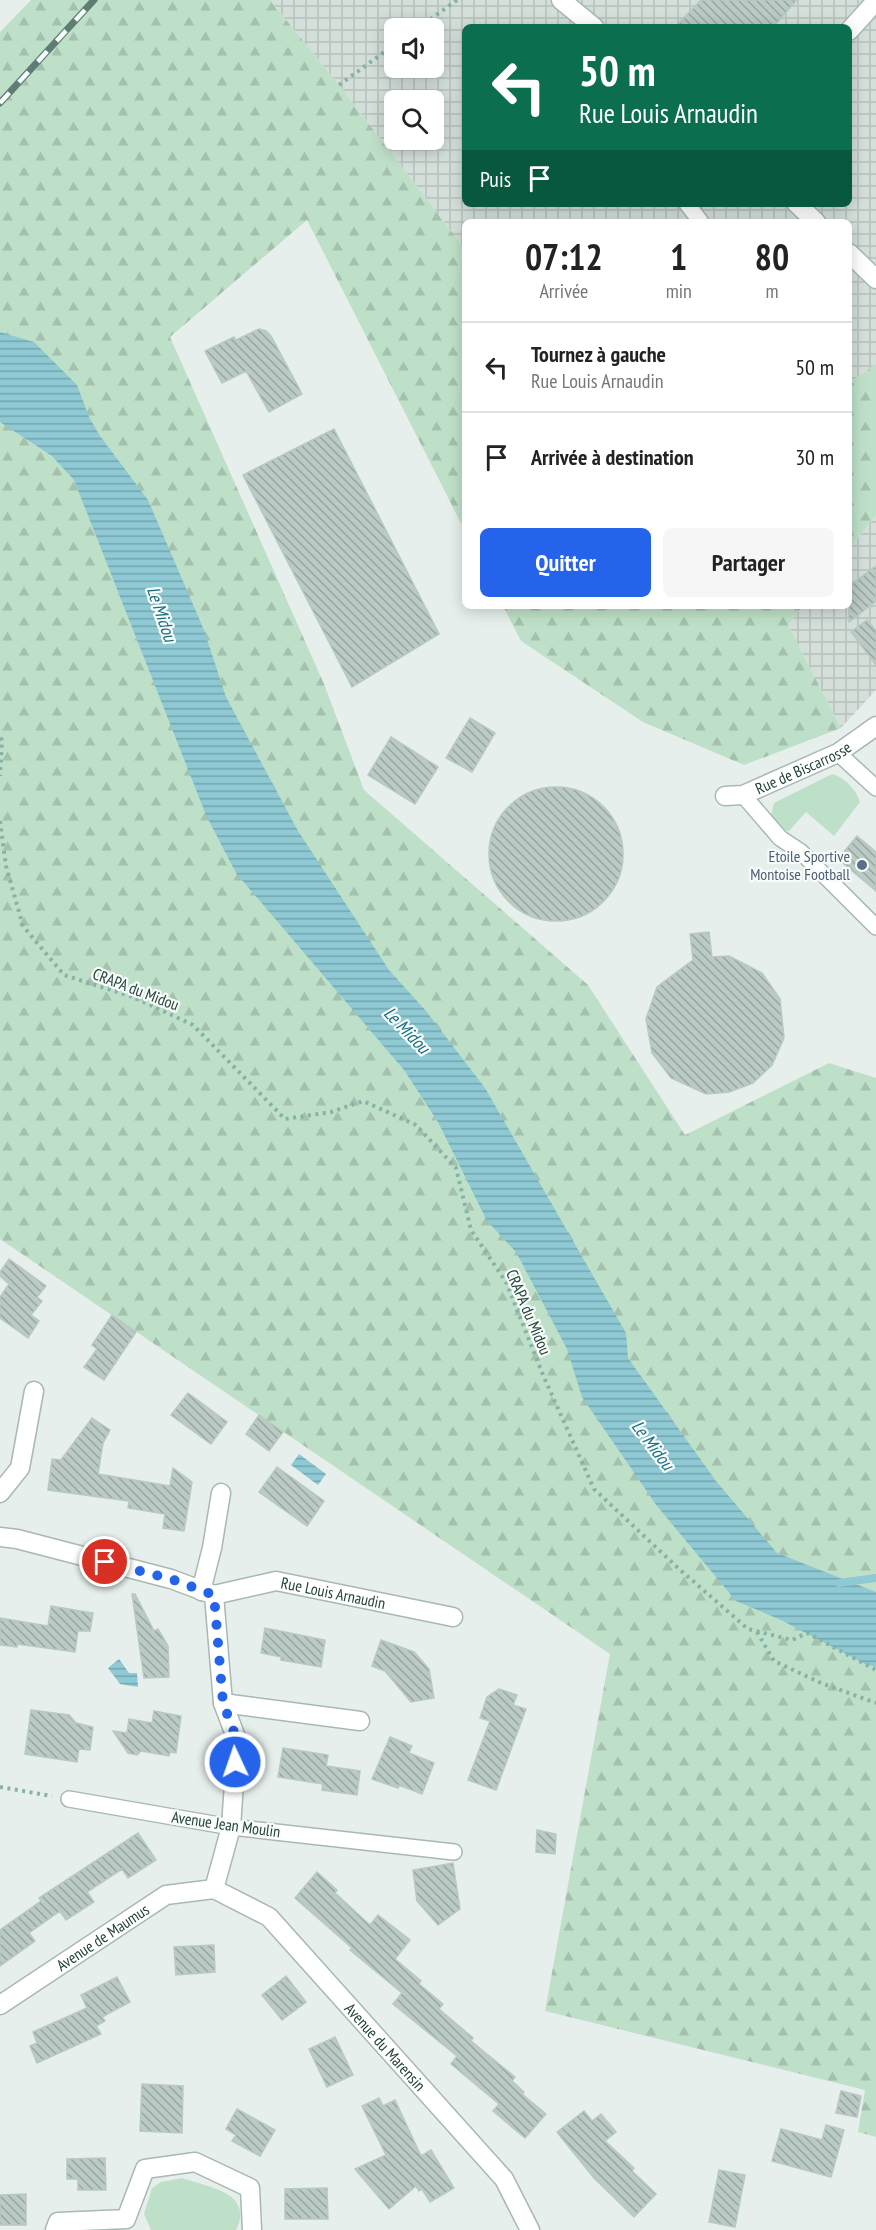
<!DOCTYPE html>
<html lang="fr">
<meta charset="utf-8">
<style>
:root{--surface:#fff;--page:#f6f6f6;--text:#222;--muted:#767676;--line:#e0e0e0;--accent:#2563eb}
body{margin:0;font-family:"PT Sans Narrow",sans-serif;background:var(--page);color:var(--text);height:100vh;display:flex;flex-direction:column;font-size:22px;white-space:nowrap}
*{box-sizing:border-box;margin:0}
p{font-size:20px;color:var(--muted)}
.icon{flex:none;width:33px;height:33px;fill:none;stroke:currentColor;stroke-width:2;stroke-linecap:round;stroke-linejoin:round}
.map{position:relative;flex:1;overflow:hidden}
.side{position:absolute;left:462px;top:219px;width:390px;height:390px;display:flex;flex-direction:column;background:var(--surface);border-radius:9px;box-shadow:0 3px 15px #0003}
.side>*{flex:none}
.guide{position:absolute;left:462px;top:24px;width:390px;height:183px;border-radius:9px;box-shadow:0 3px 15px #0003;background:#0b6e4f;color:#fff;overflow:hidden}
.tools{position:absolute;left:384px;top:18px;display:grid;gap:12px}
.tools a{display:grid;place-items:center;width:60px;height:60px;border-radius:9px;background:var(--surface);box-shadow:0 3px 15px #0003;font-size:30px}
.pin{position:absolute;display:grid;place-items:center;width:51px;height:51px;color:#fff;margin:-26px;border:3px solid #fff;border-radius:50%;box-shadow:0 2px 6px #0007}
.me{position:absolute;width:66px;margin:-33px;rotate:357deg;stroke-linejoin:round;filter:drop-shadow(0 0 4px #0008)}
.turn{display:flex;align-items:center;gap:21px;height:126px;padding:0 18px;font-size:27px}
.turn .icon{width:78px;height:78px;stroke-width:2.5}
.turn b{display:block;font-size:42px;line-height:51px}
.then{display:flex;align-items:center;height:57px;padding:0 18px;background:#0003;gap:12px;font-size:22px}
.eta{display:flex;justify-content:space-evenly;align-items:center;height:102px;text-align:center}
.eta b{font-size:36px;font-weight:800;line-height:42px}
.button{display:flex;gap:12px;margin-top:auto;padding:12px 18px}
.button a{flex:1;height:69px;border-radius:9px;background:var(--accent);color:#fff;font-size:24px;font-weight:800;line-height:69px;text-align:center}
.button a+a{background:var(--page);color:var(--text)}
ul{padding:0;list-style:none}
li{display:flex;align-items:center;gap:18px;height:90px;padding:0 18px;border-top:2px solid var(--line)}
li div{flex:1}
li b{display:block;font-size:22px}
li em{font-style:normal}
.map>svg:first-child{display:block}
.industrial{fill:url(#industrial-grid);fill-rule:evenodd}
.green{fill:#bfe0c8}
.forest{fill:url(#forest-firs)}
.water{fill:url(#water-rules)}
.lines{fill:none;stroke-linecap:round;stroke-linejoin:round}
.stream{stroke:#8ec9d4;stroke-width:8}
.building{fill:url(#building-back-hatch);stroke:#b8c9c2;stroke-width:1.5}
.service-casing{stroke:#a8b8b2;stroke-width:18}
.minor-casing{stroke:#a8b8b2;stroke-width:21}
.path{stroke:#86b3a5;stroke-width:4;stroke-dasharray:3 4.5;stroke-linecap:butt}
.service{stroke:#fff;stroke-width:15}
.minor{stroke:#fff;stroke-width:18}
.rail-casing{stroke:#5f7d75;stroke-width:7}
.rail{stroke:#f7fbf9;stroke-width:4.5;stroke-dasharray:14;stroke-linecap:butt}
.route{stroke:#2563eb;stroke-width:10;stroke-dasharray:0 18}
.service-dot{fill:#5c6f8a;stroke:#f7fbf9;stroke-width:2}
.labels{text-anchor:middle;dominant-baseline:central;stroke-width:4.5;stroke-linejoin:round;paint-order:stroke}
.street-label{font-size:16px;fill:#24423a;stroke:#f7fbf9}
.service-label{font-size:16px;fill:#4e5e75;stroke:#f7fbf9;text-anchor:end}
.water-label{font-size:18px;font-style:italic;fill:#1c6f80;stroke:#f7fbf9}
</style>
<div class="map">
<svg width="876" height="2230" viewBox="0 0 876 2230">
<defs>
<pattern id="industrial-grid" width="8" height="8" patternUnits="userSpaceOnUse" patternTransform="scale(1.5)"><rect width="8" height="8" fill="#d4dfda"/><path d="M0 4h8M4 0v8" fill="none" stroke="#b6c1bc"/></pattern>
<pattern id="forest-firs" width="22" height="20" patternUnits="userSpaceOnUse" patternTransform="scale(1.5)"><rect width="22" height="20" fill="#bfe0c8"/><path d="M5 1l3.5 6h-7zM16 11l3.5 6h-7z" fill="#a4c1ad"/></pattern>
<pattern id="water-rules" width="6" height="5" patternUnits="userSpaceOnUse" patternTransform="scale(1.5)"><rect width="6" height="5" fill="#8ec9d4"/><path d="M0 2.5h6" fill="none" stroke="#74a5ad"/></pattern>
<pattern id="building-back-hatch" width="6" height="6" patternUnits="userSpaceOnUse" patternTransform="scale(1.5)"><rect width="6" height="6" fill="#bbcac4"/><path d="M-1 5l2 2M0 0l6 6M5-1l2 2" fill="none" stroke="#98a6a0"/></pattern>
</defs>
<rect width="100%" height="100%" fill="#e6efeb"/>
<!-- industrial -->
<path class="industrial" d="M270,0H876V364L849,383V222H465V249L339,85ZM465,27H849V204H465ZM394,28H434V68H394ZM394,100H434V140H394Z
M876,515V690L841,728L788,625L803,606H849V549Z"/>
<!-- green -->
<path class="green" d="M832,774C844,777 856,789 860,802L834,836L806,812L789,831L782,830L771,815L774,803Z
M182,2178C207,2187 255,2192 236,2230H151L144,2214L152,2188L161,2182Z"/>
<!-- forest -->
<path class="forest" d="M31,0H270L339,85L465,249V531L307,220L170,337L324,684L364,790L588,985L685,1135L829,1063L876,1078V2137L858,2132L865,2090L545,2011L610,1654L0,1239V32Z
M876,364V515L849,549V383Z
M503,606H803L788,625L841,728L744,765L643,722L521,641Z"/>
<!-- water -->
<path class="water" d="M0,332L34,342L77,385L89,417L100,436L148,500L204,630L226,697L298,831L389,970L426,1011L485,1088L626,1333L628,1358L716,1481L777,1553L876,1592V1667L865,1664L781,1620L736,1601L657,1506L582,1397L567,1349L516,1252L487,1221L438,1122L404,1070L236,873L206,815L74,480L52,456L0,422Z
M299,1454L326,1474L318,1485L291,1465Z
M119,1659L129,1673H137L138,1687L120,1684L108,1668Z"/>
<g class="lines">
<!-- stream -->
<path class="stream" d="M839,1583L876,1578"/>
</g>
<!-- building -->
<path class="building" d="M701,0H797L773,27H675Z
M259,329L266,331L271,336L302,394L269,412L246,371L222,383L205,351L234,337L236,340Z
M334,429L439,634L352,687L243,475Z
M876,566V601L849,622V586Z
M867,620L876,631V665L851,632Z
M470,718L495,733L472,772L446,758Z
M391,737L438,767L415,804L368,775Z
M489 854a67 67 0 1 1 134 0a67 67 0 1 1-134 0Z
M857,836L876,852V891L838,859Z
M709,932L712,957L729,956L762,973L780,999L784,1038L772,1065L753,1083L729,1092L706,1094L671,1078L652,1053L646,1019L657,987L693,960L690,934Z
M9,1259L46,1286L37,1297L42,1301L31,1315L39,1321L28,1338L0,1318V1297L9,1284L0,1276V1272Z
M112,1315L136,1332L104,1380L84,1367L97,1349L92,1345Z
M188,1393L227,1422L211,1444L171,1415Z
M259,1415L283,1432L269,1451L246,1434Z
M92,1418L110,1430L103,1443L98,1474L170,1486L173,1468L192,1482L184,1531L163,1528L165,1514L128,1508L129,1501L48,1490L52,1459L61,1460Z
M277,1467L324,1501L307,1526L259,1492Z
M132,1594H135L154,1631L158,1629L168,1646L169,1677L144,1678Z
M51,1606L93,1613L90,1631H78L75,1652L17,1644V1647L0,1645V1618L48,1626Z
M265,1628L325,1640L321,1667L281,1660V1657L261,1653Z
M381,1640L414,1652L429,1669L434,1698L411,1702L385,1671L372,1666Z
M499,1689L517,1695L513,1705L526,1709L496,1790L468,1780L490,1721L480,1718L487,1697Z
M31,1710L69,1715L76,1723L93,1727L90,1750L79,1749L77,1762L25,1754Z
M154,1711L181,1716L176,1753L170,1752L169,1756L141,1751L137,1755L128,1753L113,1731L127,1733L129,1719L152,1723Z
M390,1737L412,1746L409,1753L434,1763L422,1794L399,1785L398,1788L372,1779Z
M283,1748L328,1755L326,1766L360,1771L357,1795L322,1790L323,1784L278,1777Z
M537,1830L556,1834L555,1854L536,1852Z
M138,1833L156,1860L128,1878L122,1869L87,1892L94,1902L66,1920L60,1911L29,1933L35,1941L0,1966V1930L41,1901L39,1898Z
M453,1863L460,1909L438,1925L417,1901L413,1870Z
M317,1872L337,1890L335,1893L370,1925L378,1915L410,1940L395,1959L421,1981L419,1984L443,2004L439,2009L473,2038L471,2041L515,2077L512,2081L524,2092L522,2094L546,2114L525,2138L493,2111L499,2104L451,2064L457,2056L393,2004L402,1993L350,1950L352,1948L295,1898Z
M214,1945L215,1972L176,1975L174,1947Z
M286,1976L306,2002L282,2020L262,1995Z
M117,1977L130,2002L102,2017L105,2021L96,2026L101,2034L37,2063L30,2046L37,2043L33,2032L87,2008L81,1995Z
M335,2037L353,2075L327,2087L309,2049Z
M142,2084L183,2086L182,2133L140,2131Z
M841,2091L861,2096L857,2117L836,2113Z
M379,2098L383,2106L395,2100L421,2156L431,2150L454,2188L430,2202L422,2189L419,2191L416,2186L389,2209L355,2169L386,2155L362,2106Z
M237,2109L275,2130L260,2156L232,2141L236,2135L226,2129Z
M584,2111L592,2121L601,2114L616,2132L605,2141L634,2168L632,2171L656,2194L634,2217L594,2178L557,2132Z
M826,2125L844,2130L831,2177L772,2161L781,2129L822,2140Z
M105,2158L106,2190H78V2179H67V2159Z
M719,2170L745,2175L735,2227L709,2222Z
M327,2188L328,2219H285V2189Z
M26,2194V2225H0V2195Z"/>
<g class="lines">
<defs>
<path id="service" d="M687,204L701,222
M838,753L876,788
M743,795L780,838L801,852L876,927
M69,1799L231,1827L454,1852"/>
<g id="minor">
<path d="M561,0L594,27"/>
<path d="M849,31L876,1"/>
<path d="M797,204L816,222"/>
<path d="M849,253L876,279"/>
<path id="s1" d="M725,796L743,795L838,753L876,726"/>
<path d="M0,1493L20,1468L34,1391"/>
<path d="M0,1537L17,1539L171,1579L214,1595L223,1703L237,1740L231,1827L214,1889"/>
<path d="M201,1591L212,1548L221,1493"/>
<path id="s2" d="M214,1595L276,1581L453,1617"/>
<path d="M223,1703L360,1721"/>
<path id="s3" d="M214,1889L269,1917L504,2179L530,2230"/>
<path id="s4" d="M0,2005L166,1895L214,1889"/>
<path d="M55,2230L58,2222L126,2219L145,2169L195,2162L250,2188L252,2230"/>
</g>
</defs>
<!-- service casing -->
<use href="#service" class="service-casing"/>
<!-- minor casing -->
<use href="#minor" class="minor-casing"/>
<!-- path -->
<path class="path" d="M418,28L457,0
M339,85L394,45
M0,738L2,740L0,776
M0,821L6,866L23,926L64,975L133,997L193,1025L285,1119L331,1112L363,1101L416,1125L456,1168L471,1230L506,1282L543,1375L594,1489L678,1568L748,1629L792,1640L807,1633L876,1670
M757,1632L774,1661L821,1683L876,1703
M0,1787L52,1796"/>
<!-- service -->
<use href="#service" class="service"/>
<!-- minor -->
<use href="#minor" class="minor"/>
<defs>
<path id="rail" d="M0,103L94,0"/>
</defs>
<!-- rail casing -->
<use href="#rail" class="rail-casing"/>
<!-- rail -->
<use href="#rail" class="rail"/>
</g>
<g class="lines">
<!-- route -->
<path class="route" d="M105,1562L171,1579L214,1595L223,1703L237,1740L235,1762"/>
</g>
<!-- markers -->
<circle class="service-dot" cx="862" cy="865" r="6"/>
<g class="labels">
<!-- street labels -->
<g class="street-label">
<text stroke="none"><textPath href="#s1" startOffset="84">Rue de Biscarrosse</textPath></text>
<text transform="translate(136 989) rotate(21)">CRAPA du Midou</text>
<text transform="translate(529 1312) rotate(67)">CRAPA du Midou</text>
<text stroke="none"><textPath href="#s2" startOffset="122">Rue Louis Arnaudin</textPath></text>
<text transform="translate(226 1824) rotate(8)">Avenue Jean Moulin</text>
<text stroke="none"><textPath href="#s4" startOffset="123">Avenue de Maumus</textPath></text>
<text stroke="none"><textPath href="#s3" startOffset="236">Avenue du Marensin</textPath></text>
</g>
<!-- service labels -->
<g class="service-label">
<text x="850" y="856">Etoile Sportive<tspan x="850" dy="18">Montoise Football</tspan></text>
</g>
<!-- water labels -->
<g class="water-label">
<text transform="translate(162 614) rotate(71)">Le Midou</text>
<text transform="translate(407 1030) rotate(46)">Le Midou</text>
<text transform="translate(653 1445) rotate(53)">Le Midou</text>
</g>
</g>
</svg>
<div class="tools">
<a><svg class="icon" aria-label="sound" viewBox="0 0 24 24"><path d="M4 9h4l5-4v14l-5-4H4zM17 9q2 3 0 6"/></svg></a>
<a><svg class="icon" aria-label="search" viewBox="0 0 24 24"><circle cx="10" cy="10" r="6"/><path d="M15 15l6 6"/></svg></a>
</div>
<div class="pin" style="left:105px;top:1562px;background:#d93025"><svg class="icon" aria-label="arrive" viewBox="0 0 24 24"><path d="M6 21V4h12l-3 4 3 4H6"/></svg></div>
<svg class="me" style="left:235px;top:1762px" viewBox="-20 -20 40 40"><circle r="17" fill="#2563eb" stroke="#fff" stroke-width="3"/><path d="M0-11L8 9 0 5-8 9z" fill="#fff"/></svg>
<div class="guide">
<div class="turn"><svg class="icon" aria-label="left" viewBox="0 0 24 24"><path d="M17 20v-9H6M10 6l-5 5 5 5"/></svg><div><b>50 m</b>Rue Louis Arnaudin</div></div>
<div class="then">Puis<svg class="icon" aria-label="arrive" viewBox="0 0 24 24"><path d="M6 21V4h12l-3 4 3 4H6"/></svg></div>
</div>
<section class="side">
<div class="eta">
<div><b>07:12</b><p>Arrivée</p></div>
<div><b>1</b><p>min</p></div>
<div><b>80</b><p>m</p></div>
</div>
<ul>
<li><svg class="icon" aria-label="left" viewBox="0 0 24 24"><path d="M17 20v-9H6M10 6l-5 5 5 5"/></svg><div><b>Tournez à gauche</b><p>Rue Louis Arnaudin</p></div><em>50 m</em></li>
<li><svg class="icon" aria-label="arrive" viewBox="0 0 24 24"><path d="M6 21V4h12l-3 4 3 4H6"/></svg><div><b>Arrivée à destination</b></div><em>30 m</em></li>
</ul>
<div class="button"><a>Quitter</a><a>Partager</a></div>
</section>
</div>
